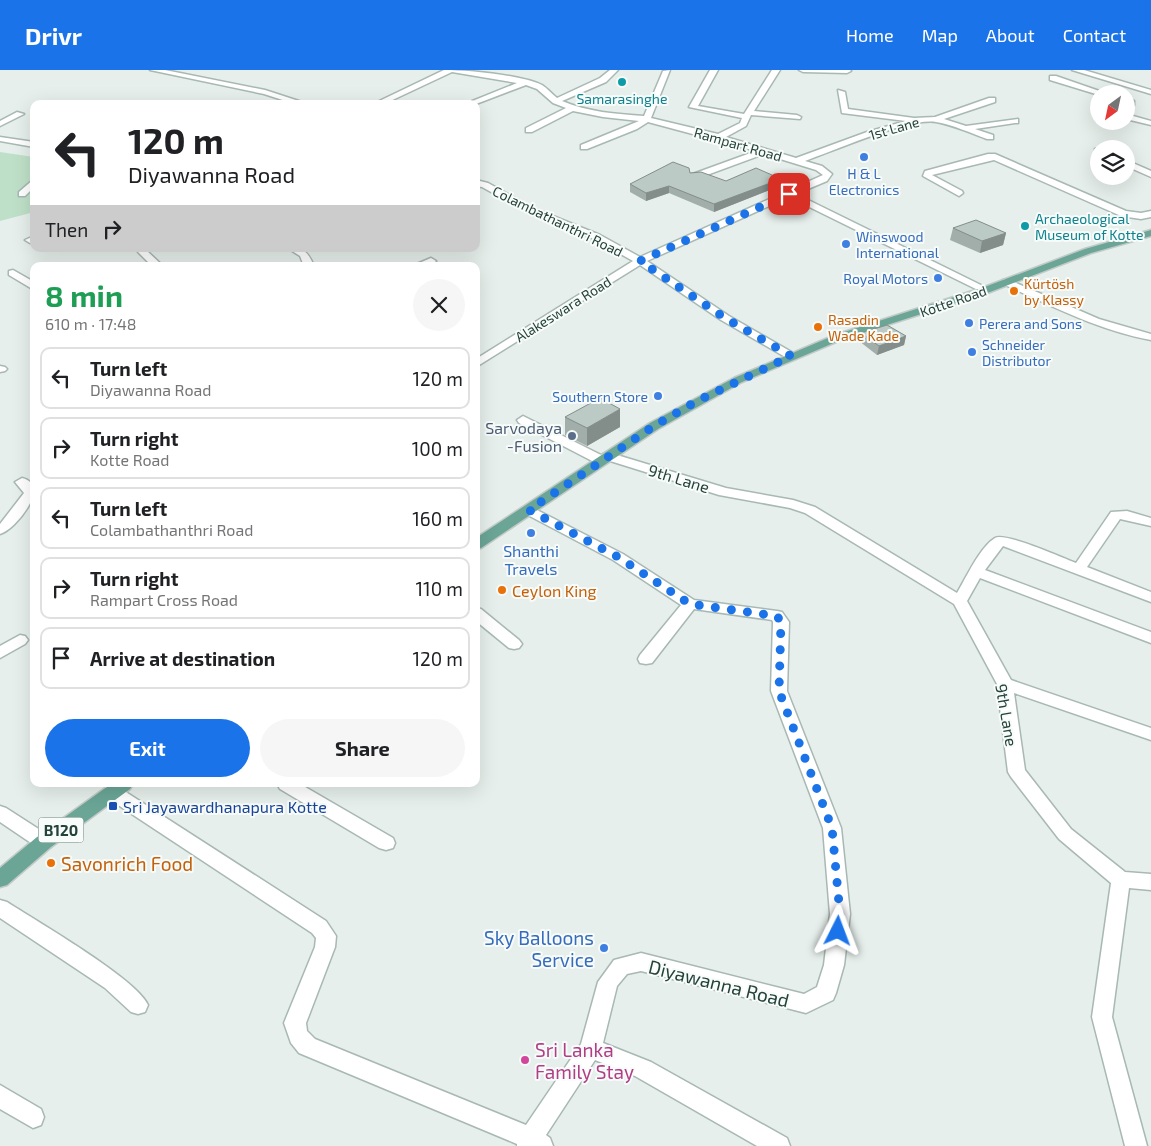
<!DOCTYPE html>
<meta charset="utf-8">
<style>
:root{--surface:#fff;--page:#f6f6f6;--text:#202124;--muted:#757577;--line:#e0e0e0;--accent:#1a73e8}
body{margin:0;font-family:"Exo 2",sans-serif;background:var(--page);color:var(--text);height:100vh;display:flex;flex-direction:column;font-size:19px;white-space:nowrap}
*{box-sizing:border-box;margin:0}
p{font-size:16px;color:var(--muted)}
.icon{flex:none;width:28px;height:28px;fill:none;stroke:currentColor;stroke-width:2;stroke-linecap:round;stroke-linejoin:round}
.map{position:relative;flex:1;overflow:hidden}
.details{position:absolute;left:30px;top:192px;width:450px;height:525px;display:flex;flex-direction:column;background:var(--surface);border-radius:10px;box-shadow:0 5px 20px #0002}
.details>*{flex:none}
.guide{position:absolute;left:30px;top:30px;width:450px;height:152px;border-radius:10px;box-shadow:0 5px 20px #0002;background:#fff;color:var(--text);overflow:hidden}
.needle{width:32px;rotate:213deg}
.tools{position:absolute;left:1090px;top:15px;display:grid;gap:10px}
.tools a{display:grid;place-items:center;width:45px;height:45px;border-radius:50%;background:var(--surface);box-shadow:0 5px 20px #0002;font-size:25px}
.pin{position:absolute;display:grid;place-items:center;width:42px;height:42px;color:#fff;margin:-21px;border-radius:10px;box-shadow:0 2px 8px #0006}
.me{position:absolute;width:55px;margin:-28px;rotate:3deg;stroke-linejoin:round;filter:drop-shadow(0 0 4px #0008)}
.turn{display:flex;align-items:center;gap:18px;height:105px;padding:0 15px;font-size:22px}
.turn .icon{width:65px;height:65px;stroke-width:2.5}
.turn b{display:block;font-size:35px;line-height:42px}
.then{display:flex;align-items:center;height:48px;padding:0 15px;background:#0003;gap:10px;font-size:19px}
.round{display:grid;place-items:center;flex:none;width:52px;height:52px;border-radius:26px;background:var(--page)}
.headline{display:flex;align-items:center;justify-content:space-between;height:85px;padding:0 15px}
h1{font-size:30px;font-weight:700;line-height:38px;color:#1e9e55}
.button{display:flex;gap:10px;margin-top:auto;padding:10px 15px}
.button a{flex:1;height:58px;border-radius:30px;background:var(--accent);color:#fff;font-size:20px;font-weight:700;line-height:58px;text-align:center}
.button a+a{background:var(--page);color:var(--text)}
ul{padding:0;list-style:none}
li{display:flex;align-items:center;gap:15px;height:62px;margin:0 10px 8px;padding:0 5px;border:2px solid var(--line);border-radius:10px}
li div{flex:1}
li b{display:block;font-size:19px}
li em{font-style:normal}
header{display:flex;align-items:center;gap:30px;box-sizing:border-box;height:70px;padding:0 25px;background:var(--accent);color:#fff}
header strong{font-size:24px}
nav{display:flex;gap:28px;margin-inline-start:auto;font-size:18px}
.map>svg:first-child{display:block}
.green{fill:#bfe0c8}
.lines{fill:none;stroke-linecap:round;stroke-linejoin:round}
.minor-casing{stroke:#a8b8b2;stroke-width:3}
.major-casing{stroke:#c2cac8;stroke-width:3}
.minor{fill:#fff;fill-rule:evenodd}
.major{fill:#6aa596;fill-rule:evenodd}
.wall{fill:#a1aea9}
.shaded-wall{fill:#838d89}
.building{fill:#bbcac4;stroke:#838d89}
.route{stroke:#1a73e8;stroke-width:9;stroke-dasharray:0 16.2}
.culture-dot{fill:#0f9aa8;stroke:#f7fbf9;stroke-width:2}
.shop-dot{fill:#3f7fe0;stroke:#f7fbf9;stroke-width:2}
.food-dot{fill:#e8710a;stroke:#f7fbf9;stroke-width:2}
.service-dot{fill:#5c6f8a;stroke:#f7fbf9;stroke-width:2}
.transit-dot{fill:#1a4fb4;stroke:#f7fbf9;stroke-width:2}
.hotel-dot{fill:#d1479c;stroke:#f7fbf9;stroke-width:2}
.labels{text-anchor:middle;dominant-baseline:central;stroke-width:4;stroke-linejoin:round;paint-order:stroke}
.far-culture-label{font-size:14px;fill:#0d838f;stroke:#f7fbf9}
.far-street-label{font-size:14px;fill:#24423a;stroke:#f7fbf9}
.far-shop-label{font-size:14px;fill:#366cbe;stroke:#f7fbf9;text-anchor:start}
.far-food-label{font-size:14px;fill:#c56008;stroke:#f7fbf9;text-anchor:start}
.shield{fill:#f7fbf9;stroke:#637a73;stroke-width:1}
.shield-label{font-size:15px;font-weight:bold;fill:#24423a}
.service-label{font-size:16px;fill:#4e5e75;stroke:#f7fbf9;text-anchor:end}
.street-label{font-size:16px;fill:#24423a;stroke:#f7fbf9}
.shop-label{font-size:16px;fill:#366cbe;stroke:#f7fbf9}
.food-label{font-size:16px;fill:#c56008;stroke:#f7fbf9;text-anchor:start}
.transit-label{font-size:16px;fill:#164399;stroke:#f7fbf9;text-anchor:start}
.near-food-label{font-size:19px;fill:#c56008;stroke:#f7fbf9;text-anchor:start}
.near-shop-label{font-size:19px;fill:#366cbe;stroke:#f7fbf9;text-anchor:end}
.near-street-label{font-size:19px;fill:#24423a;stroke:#f7fbf9}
.near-hotel-label{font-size:19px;fill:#b23c85;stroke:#f7fbf9;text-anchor:start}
</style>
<header>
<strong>Drivr</strong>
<nav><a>Home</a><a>Map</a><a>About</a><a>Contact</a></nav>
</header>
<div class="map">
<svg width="1151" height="1076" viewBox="0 0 1151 1076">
<rect width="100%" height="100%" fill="#e6efeb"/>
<!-- green -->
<path class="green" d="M0,82L34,87V142L0,151Z"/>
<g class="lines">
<defs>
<path id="minor" d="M150,0H165L265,20L308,34H295L264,24Z
M444,0C468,0 521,5 542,15C547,18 552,24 557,28L600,8L610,0H618L606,12L562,31C588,42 616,44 644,46L663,1L670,0L651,48L718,64L740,53L742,48L689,37L710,0H718L698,36L744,44L772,0H780L754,41L797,45L801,47L800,49L751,45L746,56L726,67L796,88L867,62L906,51L842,43L838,20L845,22L848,39L914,48L935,47L989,28H995V32L944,49L966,56L1018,49V53H1015L975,59L993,65V69H987C971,63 953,55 936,52C911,47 833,81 805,91L822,96L832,104L827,111L796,124L991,220L986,223L982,222L789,127L647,191L729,246L795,284L797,286L795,288H787L721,250L640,195L476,297V289L633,191L594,169L527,142L482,117L476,116V110L488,113L533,138L600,165L640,187L823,105L816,100L764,84L696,109H690V105L756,81L648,52L637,59L587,79H581V75L639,51L603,47L573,41L532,62H526V58L566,38L553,33L537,19L526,15L476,34H465L517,13L452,2L384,34H373Z
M799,0H850L851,1L847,3L803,2Z
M1072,0H1084L1151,20V24Z
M1050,6H1056L1108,24L1099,25L1050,10Z
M1126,28L1134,31V35L1126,33Z
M17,42L24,44L0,56V51Z
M1126,44L1151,51V55L1126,49Z
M0,67L34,72V77L0,71Z
M1099,78V84L1095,83V79Z
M995,84L1126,141L1141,143L1151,141V147L1141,149L1121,146L994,90L932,105L962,121L963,123L959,126L923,106L925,101L988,84Z
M1126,90L1151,101V107L1126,96Z
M34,109V117L25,126H19V122Z
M34,166V172L30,173L25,170Z
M143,179L146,180L163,196H152L138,182Z
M289,179C304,178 308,182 314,196H304L300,186Z
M431,188L436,191C430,197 420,197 412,196Z
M13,200L34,212V220L9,205V201Z
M1007,209L1099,249L1151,264V270C1098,260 1052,236 1003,214L1002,212L1003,210Z
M0,296L5,297L7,299L5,301L0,302Z
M523,346L601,385L607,382L726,418L793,430L815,437L957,523C966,508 980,477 995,468C1005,462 1063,488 1076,493L1111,442L1127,441L1151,448V456L1120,449L1087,497L1151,522V532L1003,476L985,500L1151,562V573L980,508L967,531L1011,610L1151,658V670L1014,623L1025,700L1071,759L1125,802L1151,804V820L1129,818L1112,947L1147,1076H1125L1092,947L1111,813L1059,769L1011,707L1008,702L997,614L954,534L805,443L790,438L719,425L607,390L601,394L596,393L519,353L517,350Z
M22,408C52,415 15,460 0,464V454L24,423L15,412Z
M529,436L623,484L694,530L777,541L782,542L789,552L787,621L841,758L850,844L844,895L836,923L833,930L806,943L641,901L627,904L617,916L603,973L651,992L787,1068L790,1076H757L635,1006L595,990L546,1065L550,1068L553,1076H517V1074L299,983L291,973L284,953L315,877L316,868L312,863L106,727L103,722L106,717L112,715L118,717L326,851L336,866L335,877L306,953L307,961L315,969L526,1055L581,974L598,912L614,890L641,883L804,924L817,917L824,895L830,844L823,758L771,621L773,552L772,550L694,539L652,593L646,594L640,593L638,589L640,585L681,535L613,490L524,443L522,440L524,437Z
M476,538L481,539L519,570L522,574L519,578L514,579L509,578L476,551Z
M20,565L25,566L28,570L25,574L0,588V576Z
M277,714H300L393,768L395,773L393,778L386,780L379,778L280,719Z
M0,736L6,738L51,767L53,772L51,777L44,779L37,777L0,752Z
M0,830L7,832C36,851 137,909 148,935L145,942L138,944L131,942L105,918L0,848Z
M0,1015L41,1039L44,1047L41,1055L33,1058L0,1039Z"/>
<path id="major" d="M1151,160V166L1091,183L990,222L843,269L742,312L658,359L481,478L476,479V468L650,353L734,308L835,265L982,218L1085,179Z
M111,714H133L130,719L51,777L7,815L0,817V798L37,767Z"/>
</defs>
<!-- minor casing -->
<use href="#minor" class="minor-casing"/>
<!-- major casing -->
<use href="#major" class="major-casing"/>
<!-- minor -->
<use href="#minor" class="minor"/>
<!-- major -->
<use href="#major" class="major"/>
</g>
<!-- wall -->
<path class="wall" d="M726,111L780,116L714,142L669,123L646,131L630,122V114Z
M953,158L1006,163L1003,175L980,183L950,170Z
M861,263L906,266L904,275L877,285L859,271Z
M565,347L620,357L587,376L565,365Z"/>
<!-- shaded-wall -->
<path class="shaded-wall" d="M781,109L780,116L714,142V134Z
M669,116V123L646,131V123Z
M1006,163L1003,175L980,183L982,171Z
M906,266L904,275L877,285L879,276Z
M620,339V357L587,376V358Z"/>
<!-- building -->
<path class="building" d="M673,92L689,98L690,103L701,102L726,111L756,98L781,109L714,134L669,116L646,123L630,114Z
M976,150L1006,163L982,171L953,158Z
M887,255L906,266L879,276L861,263Z
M600,328L620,339L587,358L565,347Z"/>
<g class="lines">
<!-- route -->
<path class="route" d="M789,124L640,191L725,248L791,286L697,331L654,356L529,440L618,487L690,534L777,546L781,552L779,621L832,758L840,844L838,861"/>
</g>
<!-- markers -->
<g class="culture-dot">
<circle cx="622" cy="12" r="5"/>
<circle cx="1025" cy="156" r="5"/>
</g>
<g class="shop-dot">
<circle cx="864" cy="87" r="5"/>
<circle cx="846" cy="174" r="5"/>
<circle cx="938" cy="208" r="5"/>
<circle cx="969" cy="253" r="5"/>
<circle cx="972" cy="282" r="5"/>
<circle cx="658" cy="326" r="5"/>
<circle cx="531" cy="463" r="5"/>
<circle cx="604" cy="878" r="5"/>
</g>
<g class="food-dot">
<circle cx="1014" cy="221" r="5"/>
<circle cx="818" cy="257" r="5"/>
<circle cx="502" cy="520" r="5"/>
<circle cx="51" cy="793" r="5"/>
</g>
<circle class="service-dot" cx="572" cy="366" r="5"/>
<rect class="transit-dot" x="108" y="731" width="10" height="10" rx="2.5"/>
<circle class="hotel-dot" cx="525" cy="990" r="5"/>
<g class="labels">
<!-- far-culture labels -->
<g class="far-culture-label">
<text x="622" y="28">Samarasinghe</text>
<text x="1035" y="148" text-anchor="start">Archaeological<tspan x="1035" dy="16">Museum of Kotte</tspan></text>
</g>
<!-- far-street labels -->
<g class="far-street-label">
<text transform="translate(894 58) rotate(-16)">1st Lane</text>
<text transform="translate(738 74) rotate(16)">Rampart Road</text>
<text transform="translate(558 151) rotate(26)">Colambathanthri Road</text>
<text transform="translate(953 231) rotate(-19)">Kotte Road</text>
<text transform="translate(563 239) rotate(-32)">Alakeswara Road</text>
</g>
<!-- far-shop labels -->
<g class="far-shop-label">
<text x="864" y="103" text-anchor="middle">H &amp; L<tspan x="864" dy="16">Electronics</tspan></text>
<text x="856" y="166">Winswood<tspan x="856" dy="16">International</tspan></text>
<text x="928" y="208" text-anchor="end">Royal Motors</text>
<text x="979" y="253">Perera and Sons</text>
<text x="982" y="274">Schneider<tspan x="982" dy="16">Distributor</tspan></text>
<text x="648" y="326" text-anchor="end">Southern Store</text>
</g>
<!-- far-food labels -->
<g class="far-food-label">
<text x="1024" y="213">Kürtösh<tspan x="1024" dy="16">by Klassy</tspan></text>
<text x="828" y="249">Rasadin<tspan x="828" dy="16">Wade Kade</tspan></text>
</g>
<!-- shield labels -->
<rect class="shield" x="38.5" y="747.5" width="45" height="25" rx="4"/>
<g class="shield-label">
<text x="61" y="760">B120</text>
</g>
<!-- service labels -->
<g class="service-label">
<text x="562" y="357">Sarvodaya<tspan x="562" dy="18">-Fusion</tspan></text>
</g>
<!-- street labels -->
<g class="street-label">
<text transform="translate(679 408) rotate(17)">9th Lane</text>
<text transform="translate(1007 645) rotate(80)">9th Lane</text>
</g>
<!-- shop labels -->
<g class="shop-label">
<text x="531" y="480">Shanthi<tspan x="531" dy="18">Travels</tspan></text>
</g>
<!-- food labels -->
<g class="food-label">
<text x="512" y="520">Ceylon King</text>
</g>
<!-- transit labels -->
<g class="transit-label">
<text x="123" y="736">Sri Jayawardhanapura Kotte</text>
</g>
<!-- near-food labels -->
<g class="near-food-label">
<text x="61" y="793">Savonrich Food</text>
</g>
<!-- near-shop labels -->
<g class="near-shop-label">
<text x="594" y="867">Sky Balloons<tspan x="594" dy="22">Service</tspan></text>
</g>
<!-- near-street labels -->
<g class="near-street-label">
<text transform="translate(719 913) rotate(14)">Diyawanna Road</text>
</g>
<!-- near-hotel labels -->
<g class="near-hotel-label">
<text x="535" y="979">Sri Lanka<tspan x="535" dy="22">Family Stay</tspan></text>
</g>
</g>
</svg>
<div class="tools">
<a><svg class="needle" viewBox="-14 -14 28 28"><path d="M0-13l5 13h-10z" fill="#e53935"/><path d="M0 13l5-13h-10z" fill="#757577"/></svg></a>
<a><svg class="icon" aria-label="layers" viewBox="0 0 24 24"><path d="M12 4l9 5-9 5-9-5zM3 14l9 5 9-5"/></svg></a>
</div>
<div class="pin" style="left:789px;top:124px;background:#d93025"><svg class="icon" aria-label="arrive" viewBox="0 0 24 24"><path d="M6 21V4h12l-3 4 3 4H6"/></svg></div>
<svg class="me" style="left:838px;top:861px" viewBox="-20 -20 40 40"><path d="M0-17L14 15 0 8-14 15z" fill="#1a73e8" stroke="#fff" stroke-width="4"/></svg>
<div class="guide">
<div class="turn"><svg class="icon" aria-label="left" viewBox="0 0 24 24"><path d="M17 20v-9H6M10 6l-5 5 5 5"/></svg><div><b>120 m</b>Diyawanna Road</div></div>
<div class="then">Then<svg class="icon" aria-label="right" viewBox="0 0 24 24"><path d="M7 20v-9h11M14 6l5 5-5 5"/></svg></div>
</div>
<section class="details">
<div class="headline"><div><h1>8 min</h1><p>610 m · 17:48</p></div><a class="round"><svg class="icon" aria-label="close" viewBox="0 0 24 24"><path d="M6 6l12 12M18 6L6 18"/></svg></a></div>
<ul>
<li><svg class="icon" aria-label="left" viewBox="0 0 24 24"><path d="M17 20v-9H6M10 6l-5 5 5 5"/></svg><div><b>Turn left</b><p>Diyawanna Road</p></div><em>120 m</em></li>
<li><svg class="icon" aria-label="right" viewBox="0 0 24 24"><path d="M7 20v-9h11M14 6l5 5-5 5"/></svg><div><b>Turn right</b><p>Kotte Road</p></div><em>100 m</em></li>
<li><svg class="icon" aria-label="left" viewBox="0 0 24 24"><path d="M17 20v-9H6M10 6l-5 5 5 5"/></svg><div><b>Turn left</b><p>Colambathanthri Road</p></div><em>160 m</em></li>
<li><svg class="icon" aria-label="right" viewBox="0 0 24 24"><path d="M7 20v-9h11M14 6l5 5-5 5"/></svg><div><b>Turn right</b><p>Rampart Cross Road</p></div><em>110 m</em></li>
<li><svg class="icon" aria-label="arrive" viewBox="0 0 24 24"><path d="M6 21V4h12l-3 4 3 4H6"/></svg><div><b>Arrive at destination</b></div><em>120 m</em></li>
</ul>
<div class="button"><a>Exit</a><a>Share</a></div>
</section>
</div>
